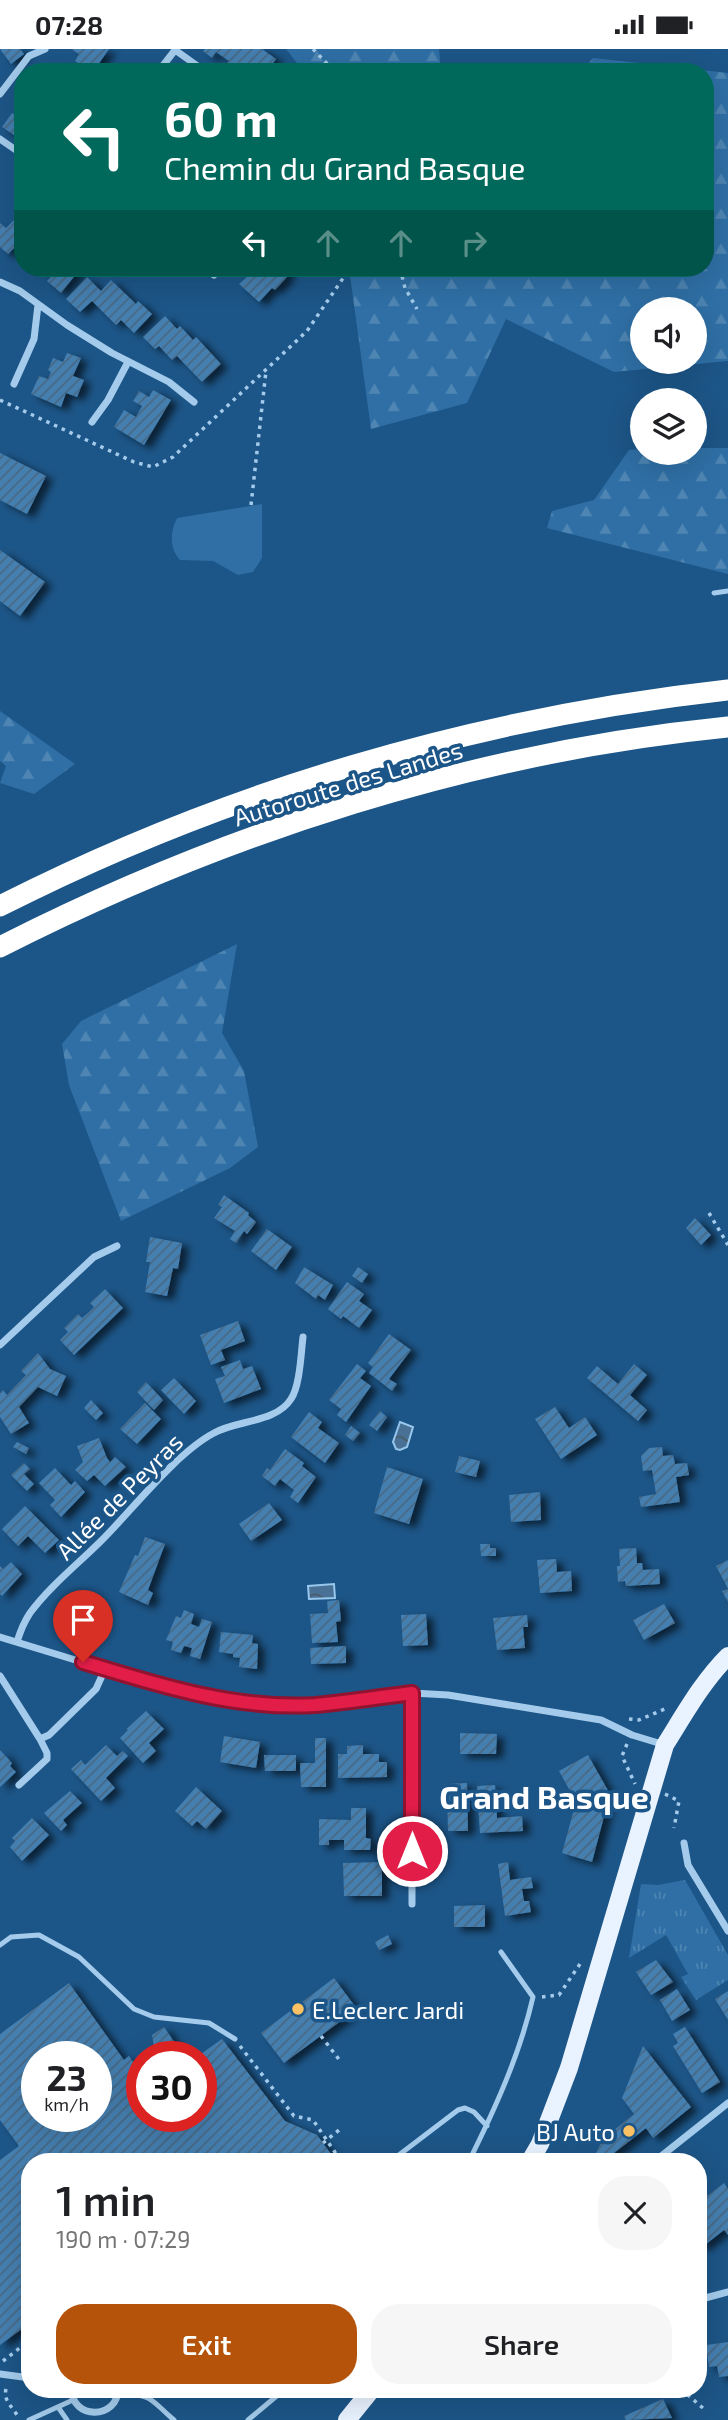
<!DOCTYPE html>
<meta charset="utf-8">
<style>
:root{--surface:#fff;--page:#f6f6f6;--text:#202124;--muted:#757577;--accent:#b45309}
body{margin:0;font-family:"Exo 2",sans-serif;background:var(--page);color:var(--text);height:100vh;display:flex;flex-direction:column;font-size:26px;white-space:nowrap}
*{box-sizing:border-box;margin:0}
p{font-size:23px;color:var(--muted)}
.icon{flex:none;width:38px;height:38px;fill:none;stroke:currentColor;stroke-width:2;stroke-linecap:round;stroke-linejoin:round}
.map{position:relative;flex:1;overflow:hidden}
.drawer{position:absolute;left:21px;top:2104px;width:686px;height:245px;display:flex;flex-direction:column;background:var(--surface);border-radius:28px;box-shadow:0 7px 28px #0002}
.drawer>*{flex:none}
.banner{position:absolute;left:14px;top:14px;width:700px;height:214px;border-radius:28px;box-shadow:0 7px 28px #0002;background:#00695c;color:#fff;overflow:hidden}
.tools{position:absolute;left:630px;top:248px;display:grid;gap:14px}
.tools a{display:grid;place-items:center;width:77px;height:77px;border-radius:50%;background:var(--surface);box-shadow:0 7px 28px #0002;font-size:35px}
.speed{position:absolute;left:21px;top:1992px;display:flex;gap:14px;font-size:35px;font-weight:700;text-align:center}
.speed>*{display:grid;place-content:center;width:91px;height:91px;border-radius:50%;background:var(--surface);box-shadow:0 7px 28px #0002;line-height:1}
.speed small{font-size:18px;font-weight:400}
.speed .limit{border:10px solid #d22;background:#fff;color:#111}
.pin{position:absolute;display:grid;place-items:center;width:60px;height:60px;color:#fff;margin:-72px -30px;border-radius:50% 50% 50% 0;rotate:-45deg;box-shadow:0 0 7px #0007}
.pin .icon{rotate:45deg}
.me{position:absolute;width:77px;margin:-38px;rotate:0deg;stroke-linejoin:round;filter:drop-shadow(0 0 5px #0008)}
.turn{display:flex;align-items:center;gap:24px;height:147px;padding:0 35px;font-size:32px}
.turn .icon{width:91px;height:91px;stroke-width:2.5}
.turn b{display:block;font-size:49px;line-height:60px}
.lanes{display:flex;align-items:center;height:66px;padding:0 35px;background:#0003;justify-content:center;gap:35px;direction:ltr}
.lanes .off{opacity:.35}
.round{display:grid;place-items:center;flex:none;width:74px;height:74px;border-radius:28px;background:var(--page)}
.overview{display:flex;align-items:center;justify-content:space-between;height:119px;padding:0 35px}
h1{font-size:42px;font-weight:600;line-height:52px}
.primary-button{display:flex;gap:14px;margin-top:auto;padding:14px 35px}
.primary-button a{flex:1;height:80px;border-radius:28px;background:var(--accent);color:#fff;font-size:28px;font-weight:600;line-height:80px;text-align:center}
.primary-button a+a{background:var(--page);color:var(--text)}
.status{display:flex;justify-content:space-between;align-items:center;height:49px;padding:0 35px;background:var(--surface);direction:ltr}
.status svg{height:19px;fill:currentColor}
.map>svg:first-child{display:block}
.grass{fill:url(#grass-tufts)}
.forest{fill:url(#forest-firs);fill-rule:evenodd}
.park{fill:#2f6fa5}
.water{fill:url(#water-waves);stroke:#97c7ed;stroke-width:2}
.building{fill:url(#building-hatch);fill-rule:evenodd;filter:url(#shadow)}
.lines{fill:none;stroke-linecap:round;stroke-linejoin:round}
.path{stroke:#a4cbeb;stroke-width:3.5;stroke-dasharray:3.5 5;stroke-linecap:butt}
.lane{stroke:#a4cbeb;stroke-width:5}
.street{stroke:#a4cbeb;stroke-width:7}
.primary{stroke:#e9f3ff;stroke-width:18}
.highway{stroke:#fff;stroke-width:21}
.route-casing{stroke:#92132f;stroke-width:18}
.route{stroke:#e11d48;stroke-width:12}
.poi-dot{fill:#fcc162;stroke:#1c5587;stroke-width:2.5}
.labels{text-anchor:middle;dominant-baseline:central;stroke-width:7;stroke-linejoin:round;paint-order:stroke}
.street-label{font-size:24px;fill:#fff;stroke:#1c5587}
.poi-label{font-size:24px;fill:#fff;stroke:#1c5587;text-anchor:start}
.district-label{font-size:32px;font-weight:bold;fill:#fff;stroke:#1c5587}
</style>
<div class="status"><b>07:28</b><svg viewBox="0 0 49 12"><path d="M0 12V9h3v3zM5 12V6h3v6zM10 12V3h3v9zM15 12V0h3v12zM26 1h20v11H26zM47 4h2v5h-2z"/></svg></div>
<div class="map">
<svg width="728" height="2371" viewBox="0 0 728 2371">
<defs>
<pattern id="grass-tufts" width="24" height="20" patternUnits="userSpaceOnUse" patternTransform="scale(1.75)"><rect width="24" height="20" fill="#2f6fa5"/><path d="M3 7l-1-3M5 7V3M7 7l1-3M15 17l-1-3M17 17v-4M19 17l1-3" fill="none" stroke="#4e85b2"/></pattern>
<pattern id="forest-firs" width="22" height="20" patternUnits="userSpaceOnUse" patternTransform="scale(1.75)"><rect width="22" height="20" fill="#2f6fa5"/><path d="M5 1l3.5 6h-7zM16 11l3.5 6h-7z" fill="#4e85b2"/></pattern>
<pattern id="water-waves" width="16" height="10" patternUnits="userSpaceOnUse" patternTransform="scale(1.75)"><rect width="16" height="10" fill="#487195"/><path d="M0 5q4-4 8 0t8 0" fill="none" stroke="#4a5b69"/></pattern>
<pattern id="building-hatch" width="6" height="6" patternUnits="userSpaceOnUse" patternTransform="scale(1.75)"><rect width="6" height="6" fill="#447fb0"/><path d="M-1 1l2-2M0 6l6-6M5 7l2-2" fill="none" stroke="#486883"/></pattern>
<filter id="shadow"><feDropShadow dx="7" dy="4" stdDeviation="3.5" flood-color="#0009"/></filter>
</defs>
<rect width="100%" height="100%" fill="#1c5587"/>
<!-- grass -->
<path class="grass" d="M685,1831L728,1906V1931L696,1951L681,1928L688,1925L666,1886L629,1909L641,1835L658,1836Z"/>
<!-- forest -->
<path class="forest" d="M286,0H439L441,23H304Z
M593,9L728,24V312L614,323L506,270L467,354L371,380L349,219H705V23H580ZM642,261H695V313H642Z
M695,399H728V525L547,479L552,462L594,451L629,401L642,400V404H695Z
M0,662L75,715L34,745L0,734L6,717L0,712Z
M237,895L222,984L244,1022L258,1098L230,1119L121,1172L69,1036L62,995L81,972Z"/>
<!-- park -->
<path class="park" d="M262,455V509L253,523L238,526L213,512L180,511C169,499 170,483 177,469Z"/>
<!-- water -->
<path class="water" d="M400,1373L413,1378L407,1398L400,1401L396,1400L393,1393Z
M334,1535L335,1549L309,1550L308,1537Z"/>
<!-- building -->
<path class="building" d="M0,0H20L24,5L11,15Z
M71,0H109L93,23L75,12L79,5Z
M205,0H262L276,10L273,14L286,23H234L225,16L229,12L216,3L212,9L203,2Z
M12,64L19,69L21,65L23,67V92L2,78Z
M15,170L23,177V190L8,205L0,198V174L6,179Z
M39,219H81L61,244L47,232L51,228Z
M257,219H290L285,224L288,227L275,241L272,239L259,253L239,235Z
M87,228L101,242L111,231L136,255L138,252L152,265L134,284L121,271L116,276L92,252L80,263L66,250Z
M165,267L177,280L180,277L193,291L196,288L221,315L202,333L177,307L172,311L159,297L155,300L143,288Z
M67,304L81,309L73,327L84,331L77,348L66,344L61,358L31,345L39,327L48,330L51,323L48,321L53,309L63,313Z
M153,341L171,351L144,396L114,378L124,361L136,368L142,357L133,352L139,342L149,348Z
M0,404L46,427L27,465L0,451Z
M0,501L45,533L20,567L0,552Z
M224,1146L249,1164L248,1166L256,1173L247,1185L244,1182L236,1194L230,1190L235,1182L214,1169L222,1158L218,1156Z
M695,1169L711,1186L701,1196L686,1179Z
M267,1180L292,1198L276,1221L251,1202Z
M150,1188L182,1194L178,1220L173,1219L167,1247L145,1243L150,1213H146Z
M304,1218L333,1236L325,1251L318,1246L316,1250L295,1234Z
M358,1218L368,1225L362,1234L352,1227Z
M347,1233L364,1245L359,1252L372,1261L359,1279L343,1267L341,1270L328,1260Z
M105,1240L123,1259L74,1306L60,1291L68,1283L64,1279L78,1265L82,1269L88,1264L94,1258L90,1254Z
M238,1272L245,1292L221,1301L225,1311L211,1316L200,1286Z
M389,1285L411,1301L389,1330L397,1335L392,1342L369,1324L373,1318L368,1314Z
M38,1304L50,1320L66,1327L57,1347L38,1338L19,1358L29,1374L11,1385L0,1368V1344L3,1341L7,1346L26,1326L21,1322Z
M240,1311L243,1320L252,1317L261,1340L224,1354L215,1330L225,1327L221,1318Z
M357,1315L366,1322L360,1329L371,1337L346,1373L337,1366L341,1360L329,1351Z
M634,1315L647,1326L630,1346L647,1361L638,1372L587,1329L597,1317L618,1335Z
M174,1329L196,1352L184,1365L161,1341Z
M146,1333L163,1351L154,1361L137,1343Z
M91,1351L103,1364L96,1371L84,1359Z
M145,1354L161,1370L137,1395L120,1380Z
M555,1358L569,1379L585,1368L597,1386L561,1410L535,1370Z
M380,1362L387,1368L377,1382L369,1376Z
M309,1363L322,1373L318,1379L339,1394L325,1414L291,1388Z
M351,1377L360,1384L353,1392L345,1386Z
M99,1389L107,1409L110,1413L115,1408L126,1418L105,1437L94,1426L87,1432L75,1421L83,1413L77,1397Z
M17,1393L29,1399L26,1405L13,1398Z
M662,1398L663,1407L673,1406L675,1415L687,1414L689,1426L676,1428L680,1453L641,1458L639,1448L656,1445L652,1421L643,1422L641,1407L649,1399Z
M285,1400L304,1414L302,1417L316,1428L298,1454L290,1448L294,1441L280,1430L275,1437L262,1427L267,1419L270,1421Z
M459,1407L480,1412L476,1428L455,1423Z
M24,1414L30,1420L24,1425L34,1435L27,1442L11,1426Z
M387,1418L423,1430L409,1475L374,1464Z
M55,1419L71,1436L75,1432L85,1443L61,1468L50,1456L55,1451L39,1434Z
M540,1443L541,1471L511,1473L509,1446Z
M269,1454L282,1471L251,1492L239,1475Z
M25,1457L59,1491L45,1504L28,1487L18,1497L2,1480Z
M145,1488L165,1495L148,1541L153,1544L148,1556L119,1543L135,1506L138,1507Z
M480,1495H490V1499H496V1507H481Z
M636,1499L637,1514H642L643,1521L659,1520L660,1535L626,1537L625,1532L618,1533L617,1517H620L619,1500Z
M556,1510L557,1523L571,1522L572,1542L540,1544L537,1511Z
M728,1511V1553L722,1542L728,1540L716,1517Z
M11,1513L22,1525L2,1547L0,1545V1517L3,1520Z
M339,1551L341,1572L336,1573L338,1593L312,1594L310,1565L328,1564L327,1552Z
M664,1555L675,1574L644,1591L633,1571Z
M184,1561L194,1565L191,1575L199,1578L202,1570L212,1573L200,1610L190,1607L192,1599L184,1597L181,1604L171,1601L173,1593L166,1591L176,1567L181,1569Z
M426,1565L428,1596L403,1597L401,1566Z
M527,1566L528,1578H523L525,1599L497,1601L493,1569Z
M221,1583L253,1586L252,1594L258,1595L257,1620L239,1618L240,1609L233,1608V1605L219,1603Z
M346,1597V1614L311,1615L310,1599Z
M146,1662L164,1680L149,1694L156,1702L143,1714L120,1689L128,1681L126,1680Z
M460,1684L497,1685L496,1705H460Z
M224,1687L260,1693L256,1719L220,1713Z
M315,1689H326V1738H301L300,1714H315Z
M106,1696L117,1707L123,1702L128,1707L106,1729L115,1739L101,1752L71,1720L81,1711L85,1716Z
M363,1696V1705H379V1713H387V1728L338,1729V1705H347V1697Z
M0,1701L12,1714L10,1717L16,1723L0,1738Z
M264,1706H296V1722H265Z
M588,1706L610,1745L592,1813L562,1804L576,1753L559,1722Z
M467,1734L468,1782H448L447,1744H445L444,1735Z
M495,1736L497,1769L522,1767L523,1782L480,1784L477,1737Z
M196,1738L222,1762L206,1780L197,1772L192,1777L175,1762Z
M70,1742L82,1754L63,1771L67,1776L61,1782L44,1764Z
M351,1759H366V1789L371,1790L370,1801H344V1791H329V1796H319V1770L351,1771Z
M32,1769L49,1786L22,1812L10,1798L15,1792L12,1789Z
M382,1813V1847H344L343,1814Z
M508,1813L510,1831L531,1828L533,1839L522,1840L524,1852H529L531,1863L505,1867L498,1815Z
M485,1856V1878H454V1857Z
M388,1886L392,1895L379,1901L375,1893Z
M656,1911L673,1933L651,1946L636,1923Z
M334,1929L357,1960L284,2014L261,1984Z
M69,1934L124,2011L129,2007L133,2013L154,1998L152,1986L164,1978L184,2007H142V2067H201V2007H198L222,1990L285,2072L317,2086L331,2105L329,2112H30V2274L0,2296V2111L19,2097L0,2071V1985ZM37,2007H96V2067H37Z
M677,1940L690,1961L672,1972L660,1951Z
M728,1942V1971L715,1950Z
M685,1978L720,2033L702,2044L673,1997L678,1994L673,1985Z
M643,1997L691,2058L653,2089L646,2079L604,2112H592L603,2090L634,2065L622,2049Z
M724,2134L728,2140V2186L724,2181L701,2199L698,2195V2154Z
M728,2293V2327L719,2328L717,2317L709,2318L706,2296Z
M663,2350L672,2369L626,2371L624,2367Z"/>
<g class="lines">
<!-- path -->
<path class="path" d="M313,0L335,23
M400,219L405,239L417,260
M0,351L134,413L153,418L173,408L307,282L350,219
M251,456L266,322
M709,1164L728,1196
M629,1670L639,1671L667,1659
M627,1695L622,1707L635,1735
M665,1745L679,1752L674,1779
M542,1948L559,1946L580,1915
M321,1987L341,2013
M240,1997L294,2067L313,2071L341,2112
M323,2094L339,2081
M3,2312L30,2291
M6,2340C3,2352 13,2358 18,2368
M681,2340L704,2360"/>
<!-- lane -->
<path class="lane" d="M714,544L728,542
M0,1896L11,1888L39,1886L79,1908L134,1960L154,1968L209,1974L235,1990
M391,2112L458,2061L465,2059L474,2063L487,2077
M469,2112C495,2060 520,2005 533,1948L501,1903
M118,2345C155,2346 148,2349 174,2371
M58,2358L67,2371
M29,2371L73,2351
M248,2371L285,2340"/>
<!-- street -->
<path class="street" d="M158,23L175,1L206,23
M0,45L29,7L45,0
M0,90L23,106
M203,219L214,226L215,219
M0,233L20,242L67,276L112,304L169,333L194,353
M14,335L34,290L38,256
M92,373L108,351L128,313
M0,1296L94,1208L117,1197
M0,1588L105,1620L226,1652L270,1656H314L412,1644L448,1646L601,1671L632,1686L665,1696
M17,1593C20,1583 24,1573 30,1564C50,1537 78,1515 102,1491C133,1460 176,1404 214,1384C236,1371 276,1374 291,1350C300,1337 301,1304 303,1288
M0,1627L40,1690L49,1686L96,1640L105,1620
M412,1644V1855
M19,1736L47,1710V1704L40,1690
M684,1794L688,1816L728,1882
M655,2112L728,2054
M698,2251L728,2243
M0,2325L30,2329
M72,2340C71,2371 118,2371 118,2340"/>
<!-- primary -->
<path class="primary" d="M530,2112L540,2095L569,2019L665,1696C684,1666 702,1633 728,1607
M347,2371L372,2340"/>
<!-- highway -->
<path class="highway" d="M0,857C228,741 475,669 728,641
M0,898C226,783 475,703 728,678"/>
</g>
<g class="lines">
<defs>
<path id="route" d="M83,1613C158,1636 236,1661 315,1656C347,1653 380,1648 412,1644V1802"/>
</defs>
<!-- route casing -->
<use href="#route" class="route-casing"/>
<!-- route -->
<use href="#route" class="route"/>
</g>
<!-- markers -->
<g class="poi-dot">
<circle cx="298" cy="1960" r="7"/>
<circle cx="629" cy="2082" r="7"/>
</g>
<g class="labels">
<!-- street labels -->
<g class="street-label">
<text transform="translate(348 734) rotate(-17)">Autoroute des Landes</text>
<text transform="translate(119 1447) rotate(-45)">Allée de Peyras</text>
</g>
<!-- poi labels -->
<g class="poi-label">
<text x="312" y="1960">E.Leclerc Jardi</text>
<text x="615" y="2082" text-anchor="end">BJ Auto</text>
</g>
<!-- district labels -->
<g class="district-label">
<text x="544" y="1747">Grand Basque</text>
</g>
</g>
</svg>
<div class="tools">
<a><svg class="icon" aria-label="sound" viewBox="0 0 24 24"><path d="M4 9h4l5-4v14l-5-4H4zM17 9q2 3 0 6"/></svg></a>
<a><svg class="icon" aria-label="layers" viewBox="0 0 24 24"><path d="M12 4l9 5-9 5-9-5zM3 14l9 5 9-5"/></svg></a>
</div>
<div class="speed"><div>23<small>km/h</small></div><div class="limit">30</div></div>
<div class="pin" style="left:83px;top:1613px;background:#d93025"><svg class="icon" aria-label="arrive" viewBox="0 0 24 24"><path d="M6 21V4h12l-3 4 3 4H6"/></svg></div>
<svg class="me" style="left:412px;top:1802px" viewBox="-20 -20 40 40"><circle r="17" fill="#e11d48" stroke="#fff" stroke-width="3"/><path d="M0-11L8 9 0 5-8 9z" fill="#fff"/></svg>
<div class="banner">
<div class="turn"><svg class="icon" aria-label="left" viewBox="0 0 24 24"><path d="M17 20v-9H6M10 6l-5 5 5 5"/></svg><div><b>60 m</b>Chemin du Grand Basque</div></div>
<div class="lanes"><svg class="icon" aria-label="left" viewBox="0 0 24 24"><path d="M17 20v-9H6M10 6l-5 5 5 5"/></svg><svg class="icon off" aria-label="ahead" viewBox="0 0 24 24"><path d="M12 20V5M6 11l6-6 6 6"/></svg><svg class="icon off" aria-label="ahead" viewBox="0 0 24 24"><path d="M12 20V5M6 11l6-6 6 6"/></svg><svg class="icon off" aria-label="right" viewBox="0 0 24 24"><path d="M7 20v-9h11M14 6l5 5-5 5"/></svg></div>
</div>
<section class="drawer">
<div class="overview"><div><h1>1 min</h1><p>190 m · 07:29</p></div><a class="round"><svg class="icon" aria-label="close" viewBox="0 0 24 24"><path d="M6 6l12 12M18 6L6 18"/></svg></a></div>
<div class="primary-button"><a>Exit</a><a>Share</a></div>
</section>
</div>
